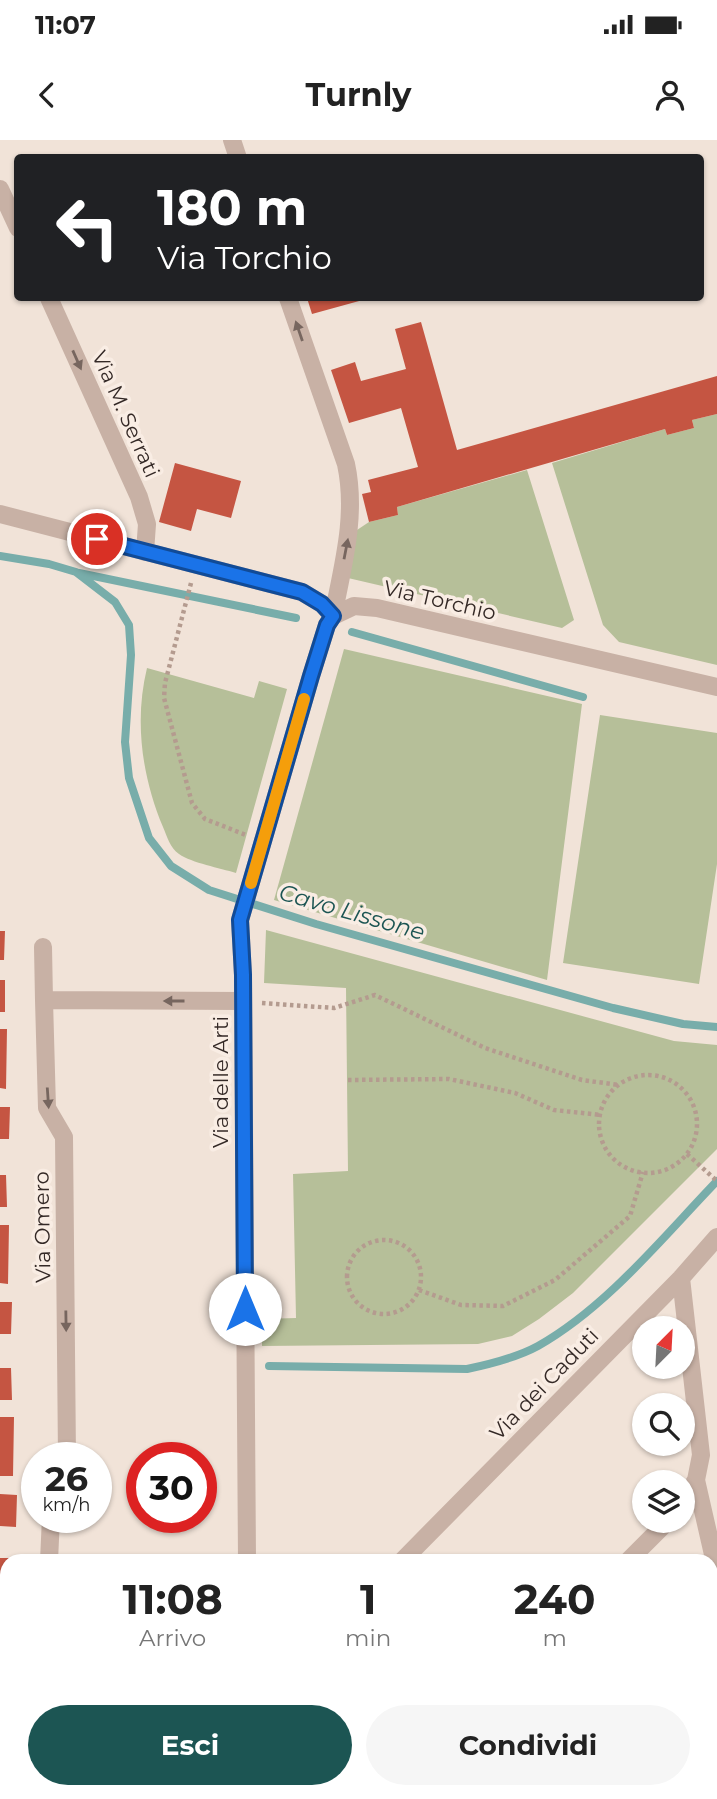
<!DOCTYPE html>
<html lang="it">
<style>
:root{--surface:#fff;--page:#f6f6f6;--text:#222;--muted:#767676;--accent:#1c5553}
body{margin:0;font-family:Montserrat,sans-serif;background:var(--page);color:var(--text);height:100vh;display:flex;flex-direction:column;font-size:26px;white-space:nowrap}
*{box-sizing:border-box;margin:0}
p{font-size:23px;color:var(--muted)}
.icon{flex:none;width:38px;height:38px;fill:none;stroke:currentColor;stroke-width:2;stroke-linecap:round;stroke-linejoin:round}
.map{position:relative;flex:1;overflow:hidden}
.details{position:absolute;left:0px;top:1414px;width:718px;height:245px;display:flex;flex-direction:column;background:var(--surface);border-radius:21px 21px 0 0;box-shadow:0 2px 5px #0004}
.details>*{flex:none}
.guide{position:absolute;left:14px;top:14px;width:690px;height:147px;border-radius:7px;box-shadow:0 2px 5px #0004;background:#202124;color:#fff;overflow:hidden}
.needle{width:46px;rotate:24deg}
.tools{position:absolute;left:632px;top:1176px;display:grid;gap:14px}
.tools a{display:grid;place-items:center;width:63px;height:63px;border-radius:50%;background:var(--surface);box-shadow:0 2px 5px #0004;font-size:35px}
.speed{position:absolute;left:21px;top:1302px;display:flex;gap:14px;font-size:35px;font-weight:700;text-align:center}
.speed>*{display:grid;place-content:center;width:91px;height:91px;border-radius:50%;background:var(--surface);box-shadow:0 2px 5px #0004;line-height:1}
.speed small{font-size:18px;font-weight:400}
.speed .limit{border:10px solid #d22;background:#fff;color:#111}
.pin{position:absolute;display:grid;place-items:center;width:60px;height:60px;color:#fff;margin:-30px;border:4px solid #fff;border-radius:50%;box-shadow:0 2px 7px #0007}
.me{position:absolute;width:77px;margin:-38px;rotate:0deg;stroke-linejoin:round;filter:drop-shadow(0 0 5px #0008)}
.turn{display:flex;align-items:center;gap:24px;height:147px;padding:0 28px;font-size:32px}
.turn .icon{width:91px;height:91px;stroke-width:2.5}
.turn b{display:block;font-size:49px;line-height:60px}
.eta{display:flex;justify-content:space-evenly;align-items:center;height:119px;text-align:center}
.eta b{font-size:42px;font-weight:700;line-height:49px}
.cta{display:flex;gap:14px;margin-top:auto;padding:14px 28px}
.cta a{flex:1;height:80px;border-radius:42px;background:var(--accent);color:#fff;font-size:28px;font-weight:700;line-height:80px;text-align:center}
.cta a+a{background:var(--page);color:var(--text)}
.status{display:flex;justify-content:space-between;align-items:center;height:49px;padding:0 35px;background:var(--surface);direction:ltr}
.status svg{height:19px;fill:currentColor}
header{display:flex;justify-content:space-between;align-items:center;height:91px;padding:0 28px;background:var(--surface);font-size:32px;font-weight:700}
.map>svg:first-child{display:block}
.green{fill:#b6bf99}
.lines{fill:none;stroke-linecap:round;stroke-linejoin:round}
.stream{stroke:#78adaa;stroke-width:8}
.building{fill:#c55542}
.path{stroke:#b49b8f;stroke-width:4.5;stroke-dasharray:3.5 3.5;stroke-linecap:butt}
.minor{stroke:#c8b1a5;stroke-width:18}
.oneway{fill:#77665f}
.route-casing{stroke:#114b97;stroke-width:18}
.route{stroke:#1a73e8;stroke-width:12}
.slow{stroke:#f59e0b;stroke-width:12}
.labels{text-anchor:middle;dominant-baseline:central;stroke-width:7;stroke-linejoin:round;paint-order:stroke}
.street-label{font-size:21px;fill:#342926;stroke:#f9ede4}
.water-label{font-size:23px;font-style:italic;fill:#1c5553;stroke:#f9ede4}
</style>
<div class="status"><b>11:07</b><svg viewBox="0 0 49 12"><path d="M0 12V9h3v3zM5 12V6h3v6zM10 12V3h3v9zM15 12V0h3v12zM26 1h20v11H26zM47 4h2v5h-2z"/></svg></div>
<header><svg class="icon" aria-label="back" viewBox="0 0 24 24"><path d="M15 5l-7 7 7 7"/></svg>Turnly<svg class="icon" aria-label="person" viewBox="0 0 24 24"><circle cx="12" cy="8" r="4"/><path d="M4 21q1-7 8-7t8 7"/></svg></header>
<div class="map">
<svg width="717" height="1659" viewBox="0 0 717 1659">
<rect width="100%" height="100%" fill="#f1e3d8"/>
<!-- green -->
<path class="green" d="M717,274V525L619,502L603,485L552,323L665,289L667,295L694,288L692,280Z
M527,330L574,480L562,488L348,438L357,390L369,382L398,375L397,367Z
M344,509L582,564L547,840L274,760Z
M147,528L254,558L259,541L287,549L236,733C220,728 192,723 179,714C170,708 167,696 163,687C142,637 134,581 147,528Z
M600,575L717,593V724L699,844L563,823Z
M266,790L674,901L717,905V1009L573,1153L539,1179L512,1196L478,1204L262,1206V1179L296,1178L293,1034L348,1031L346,848L264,843Z"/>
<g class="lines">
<!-- stream -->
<path class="stream" d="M0,416L49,424L76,432L115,462L129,485L131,515L125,602L129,638L149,698L171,726L209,750L316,784L613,868L683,884L717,887
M79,433L296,478
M352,492L583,557
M269,1226L467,1229C491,1224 516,1218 538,1206C607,1167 663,1097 717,1041"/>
</g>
<!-- building -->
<path class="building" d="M307,158H370L312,174Z
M421,182L457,310L717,236V274L692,280L694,288L667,295L665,289L397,367L398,375L369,382L362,354L371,352L368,340L418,327L401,268L349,283L331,230L355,222L361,241L406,229L395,189Z
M175,323L241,341L231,378L197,369L191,391L159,382Z
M0,791H5L4,820H0Z
M0,840H5V872H0Z
M0,889H7L6,949L0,948Z
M0,967H10L9,999H0Z
M0,1035H6L7,1067H0Z
M0,1085H9L8,1144L0,1143Z
M0,1162H12L11,1194H0Z
M0,1228H11L12,1260H0Z
M0,1277H14L13,1336H0Z
M0,1354L17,1355L16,1387L0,1386Z
M0,1418H15V1421H7V1463H0Z
M316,1652H371V1659H280V1653Z"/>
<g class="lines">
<!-- path -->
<path class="path" d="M191,443L165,543L164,558L192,663L205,679L246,695
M262,863L334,868L375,855L485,908L582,940L619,945
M599 984a49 49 0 1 1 98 0a49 49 0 1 1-98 0Z
M348,940L449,939L515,953L554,970L601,975
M687,1014L717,1041
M347 1137a37 37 0 1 1 74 0a37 37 0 1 1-74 0Z
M419,1150L461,1165L503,1166L555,1140L630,1076L643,1032
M711,1451L717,1474"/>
<!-- minor -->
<path class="minor" d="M232,0L238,18
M0,49L18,88
M49,158L139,357L147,384L145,412
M0,374L302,452L322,464L333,476
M333,476L354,466L377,468L717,547
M43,807L44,860
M681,1138L701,1315L696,1340L682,1363
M67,1318L64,997L47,968L44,860L242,861
M696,1340L717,1432
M49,1421L51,1377
M247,1421L243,835L240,780L311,536L327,485L333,476C343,425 357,375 346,324L288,158
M402,1421L681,1138L717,1097
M628,1421L668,1381
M259,1659V1652
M490,1659V1652"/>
</g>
<!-- one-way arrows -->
<defs><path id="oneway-solid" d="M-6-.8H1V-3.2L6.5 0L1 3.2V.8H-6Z" transform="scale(1.75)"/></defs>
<g class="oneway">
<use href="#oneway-solid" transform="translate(299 191) rotate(-109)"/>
<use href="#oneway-solid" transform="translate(77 220) rotate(66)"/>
<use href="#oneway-solid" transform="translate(346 409) rotate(-79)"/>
<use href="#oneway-solid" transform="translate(174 861) rotate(-180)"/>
<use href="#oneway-solid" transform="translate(48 958) rotate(86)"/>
<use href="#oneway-solid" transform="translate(66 1181) rotate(89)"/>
</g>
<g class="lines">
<defs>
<path id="route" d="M97,399L302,452L322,464L333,476L327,485L311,536L240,780L243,835L245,1169"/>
</defs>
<!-- route casing -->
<use href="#route" class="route-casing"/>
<!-- route -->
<use href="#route" class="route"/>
<!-- slow -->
<path class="slow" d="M251,743L304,559"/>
</g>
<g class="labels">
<!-- street labels -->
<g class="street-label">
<text transform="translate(126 274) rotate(66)">Via M. Serrati</text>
<text transform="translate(440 460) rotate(13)">Via Torchio</text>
<text transform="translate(220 942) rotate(-90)">Via delle Arti</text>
<text transform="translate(42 1087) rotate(-91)">Via Omero</text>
<text transform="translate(544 1244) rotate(-46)">Via dei Caduti</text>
</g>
<!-- water labels -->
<g class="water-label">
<text transform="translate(352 772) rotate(16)">Cavo Lissone</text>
</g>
</g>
</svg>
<div class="tools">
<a><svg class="needle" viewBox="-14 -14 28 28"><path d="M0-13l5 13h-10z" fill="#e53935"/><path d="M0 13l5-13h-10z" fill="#767676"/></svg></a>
<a><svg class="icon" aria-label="search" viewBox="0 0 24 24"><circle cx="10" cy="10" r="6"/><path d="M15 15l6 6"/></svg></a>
<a><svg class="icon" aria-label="layers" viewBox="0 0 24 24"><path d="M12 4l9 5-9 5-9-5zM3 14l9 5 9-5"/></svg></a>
</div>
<div class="speed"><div>26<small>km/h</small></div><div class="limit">30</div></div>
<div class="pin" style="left:97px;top:399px;background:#d93025"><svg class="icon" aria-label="arrive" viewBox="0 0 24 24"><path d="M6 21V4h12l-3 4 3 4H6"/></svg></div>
<svg class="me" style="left:245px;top:1169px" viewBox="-20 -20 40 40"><circle r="19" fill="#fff"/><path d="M0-13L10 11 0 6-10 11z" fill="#1a73e8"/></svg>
<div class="guide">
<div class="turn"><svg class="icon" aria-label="left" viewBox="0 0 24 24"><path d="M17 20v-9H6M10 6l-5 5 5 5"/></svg><div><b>180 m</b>Via Torchio</div></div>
</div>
<section class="details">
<div class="eta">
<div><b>11:08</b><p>Arrivo</p></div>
<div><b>1</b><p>min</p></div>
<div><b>240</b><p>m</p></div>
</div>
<div class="cta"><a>Esci</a><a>Condividi</a></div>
</section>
</div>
